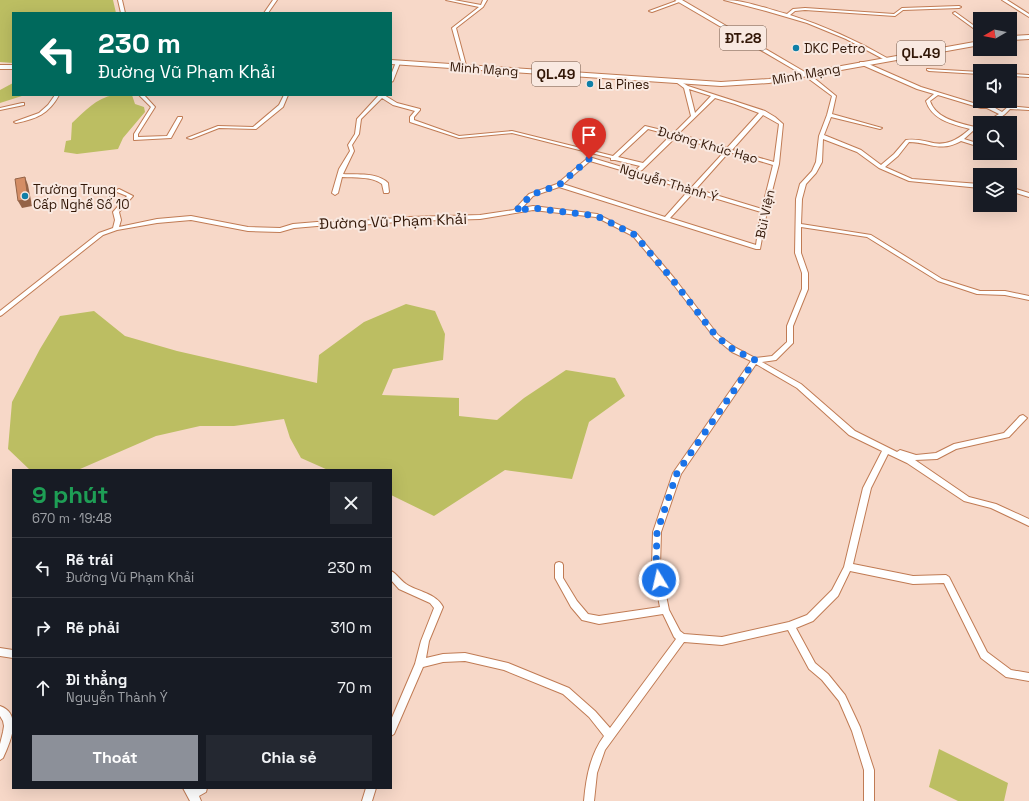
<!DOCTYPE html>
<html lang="vi">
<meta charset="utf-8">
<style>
:root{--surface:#171b24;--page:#242831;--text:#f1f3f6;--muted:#9ea1a6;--line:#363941;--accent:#8c9099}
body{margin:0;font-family:"Space Grotesk",sans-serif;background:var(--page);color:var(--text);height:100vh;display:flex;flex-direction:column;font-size:15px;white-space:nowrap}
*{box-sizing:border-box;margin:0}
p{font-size:13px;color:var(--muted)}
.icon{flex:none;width:22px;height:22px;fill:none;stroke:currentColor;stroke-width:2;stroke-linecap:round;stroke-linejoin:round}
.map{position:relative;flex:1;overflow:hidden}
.drawer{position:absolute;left:12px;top:469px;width:380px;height:320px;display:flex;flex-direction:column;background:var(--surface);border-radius:0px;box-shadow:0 4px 16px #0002}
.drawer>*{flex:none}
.hud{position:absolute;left:12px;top:12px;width:380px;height:84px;border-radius:0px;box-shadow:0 4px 16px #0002;background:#00695c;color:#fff;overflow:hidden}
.needle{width:26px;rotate:261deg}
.tools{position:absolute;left:973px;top:12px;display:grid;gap:8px}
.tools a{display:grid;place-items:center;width:44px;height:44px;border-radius:0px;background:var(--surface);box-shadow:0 4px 16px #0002;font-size:20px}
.pin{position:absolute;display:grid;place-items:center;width:34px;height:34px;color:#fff;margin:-41px -17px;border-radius:50% 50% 50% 0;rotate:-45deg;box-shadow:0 0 4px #0007}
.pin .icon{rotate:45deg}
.me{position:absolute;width:44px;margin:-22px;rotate:351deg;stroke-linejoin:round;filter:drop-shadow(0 0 3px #0008)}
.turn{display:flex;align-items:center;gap:14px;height:84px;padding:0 20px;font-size:18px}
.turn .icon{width:52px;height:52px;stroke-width:2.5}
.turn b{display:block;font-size:28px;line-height:34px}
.round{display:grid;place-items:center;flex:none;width:42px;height:42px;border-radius:0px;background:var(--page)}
.head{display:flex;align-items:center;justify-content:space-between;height:68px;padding:0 20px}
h1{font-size:24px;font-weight:700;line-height:30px;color:#1e9e55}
.action{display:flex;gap:8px;margin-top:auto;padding:8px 20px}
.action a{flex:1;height:46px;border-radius:0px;background:var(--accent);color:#fff;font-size:16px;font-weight:700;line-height:46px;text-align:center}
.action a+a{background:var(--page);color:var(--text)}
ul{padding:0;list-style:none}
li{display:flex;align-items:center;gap:12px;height:60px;padding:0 20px;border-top:1px solid var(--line)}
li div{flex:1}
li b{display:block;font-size:15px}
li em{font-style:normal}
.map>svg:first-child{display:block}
.green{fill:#bcbe62}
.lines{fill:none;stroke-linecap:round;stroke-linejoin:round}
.minor-casing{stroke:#c07b54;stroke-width:2}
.primary-casing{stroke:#c07b54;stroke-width:2}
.trunk-casing{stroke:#c07b54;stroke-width:2}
.minor{fill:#fff;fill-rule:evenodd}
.primary{fill:#fff;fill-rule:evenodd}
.trunk{fill:#fff;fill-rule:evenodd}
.shaded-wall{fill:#946347}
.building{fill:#d48d65;stroke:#946347}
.route{stroke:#1a73e8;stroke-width:7;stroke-dasharray:0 12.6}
.poi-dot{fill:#0f7fa7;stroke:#f9e9e1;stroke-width:1.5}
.labels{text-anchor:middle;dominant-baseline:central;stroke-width:4;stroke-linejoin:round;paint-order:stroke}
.far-poi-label{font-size:13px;fill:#321707;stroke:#f9e9e1;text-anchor:start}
.far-street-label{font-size:13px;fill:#321707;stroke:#f9e9e1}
.shield{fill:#f9e9e1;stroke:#6e5648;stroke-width:1}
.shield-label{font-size:14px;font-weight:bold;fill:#321707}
.street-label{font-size:15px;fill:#321707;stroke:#f9e9e1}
</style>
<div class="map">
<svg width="1029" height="801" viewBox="0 0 1029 801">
<rect width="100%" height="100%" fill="#f7d8c8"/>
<!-- green -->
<path class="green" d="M0,0H113L116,13H13V63L0,62Z
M13,83V95H25L0,103V90Z
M114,95H132L135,104L144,107L145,112L123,138L118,149L77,154L64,152L66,141L71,140L72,123C85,111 96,98 114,95Z
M406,304L435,311L445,334L443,360L393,369L382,395L459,398V416L497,420L524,398L566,370L615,378L625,396L589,422L572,479L505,470L434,516L391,495V470H328L301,458L290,438L284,419L234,426H200L156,436L80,469L30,470L8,449L12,402L40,349L60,316L94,311L125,336L177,351L317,383L319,355L364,322Z
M939,749L1008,783L1004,801H958L929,787Z"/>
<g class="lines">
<defs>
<path id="minor" d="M118,0H122L125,13H121Z
M273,0H277L268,13H264Z
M446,0H454L481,5L483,0H487L483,7L456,28L467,69L463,68L452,28L479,7Z
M679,0L682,1L652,12L649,11Z
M724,0C745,0 767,9 787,14L793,9L805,8L894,14L902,8L959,6L961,7L959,8L903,10L895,16L805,10L795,11L790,15C824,26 856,40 887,58V60H885L846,39L807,23L766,11Z
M1002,0H1007L1029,14V17Z
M955,12L980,30V33L954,14L953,13Z
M396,62L400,63L393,81L391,82V75Z
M860,62H864L921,87L983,106L990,105L1002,112L1009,106L1029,108V110L1010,109C1004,116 994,123 984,123L999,114L987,108H981L938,95L930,101C936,119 959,123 975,127V129L964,139L980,144V147L961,141C939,153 930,142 909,142L898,156L885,167L912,179L980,184V188L909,181L879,168L857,152L823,139L822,162L816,173L806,184L802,199L801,224L871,235L942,279L980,291H1005L1029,296V300L1005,295L977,294L938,281L867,237L801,227V253L808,273V289L793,326V343L776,360L762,362L801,384L855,431L897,452L900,450L916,455L936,453L954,444L1004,433L1020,416L1023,415L1027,418L1009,437L956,449L937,459L915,460L969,497L996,504L1029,519V526L991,508L964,501L907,463L888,454L871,488L853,564L913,576L946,575L949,577L987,652L1011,670L1029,673V681L1006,677L981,658L944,583L913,584L850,571L838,596L813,621L796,628L815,663L828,674L845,695L860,727L874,770V801H864V770L852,731L839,701L822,680L809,669L788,630L722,645L684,642L605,750L597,773L594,801H584C586,778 590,755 604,736L589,717L563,694L504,670L465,661L443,662L423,667L394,734L391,736V720L415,664L421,641L434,608L430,603L399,589L391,580V571C397,574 400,580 406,584C418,592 436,593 443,607L429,641L426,658L443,654L465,653L508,663L569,688L595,711L610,728L676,639L674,637L663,614L599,624L582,620L571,607L555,578V565L556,563L559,562L562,563L563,565V578L577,601L588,614L599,616L660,607L652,566L653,532L673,473L751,361L732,352L714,337L670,280L633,236L596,217L533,210L480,219L409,221L348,226H317L294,228L280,232L248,231L191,220L157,223L117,230L103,235L2,315L0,316V311L99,233L113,228L115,220L113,212L127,196L117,192V190L119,189L133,196L119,212L121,220L119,227L157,219L191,216L248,227L280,228L293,224L317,222H348L409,217L480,215L514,210L529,194L557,184L589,157L691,188L725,151L676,137L642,170L640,171L637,169L640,166L615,160H611V158L512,133L459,138L410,122V117L415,111L393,105L382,98L361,119L359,134L352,145L354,151L343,174C357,175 377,172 388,183L389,192L388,193H384L382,184C372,176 355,178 342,177L338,193L335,195L332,193L339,169L350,151L348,145L355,134L357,119L379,95H384L397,103L420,109V110L414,117V120L459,136L512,131L613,156L645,126L674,133L691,116L684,88L676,82V80H678L688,86L765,111L775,117L783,124L779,164L767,211L760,249H756L559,187L533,196L522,208L533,206L597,214L637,234L674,278L718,335L736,348L755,358L772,356L787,342V326L802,289V273L795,253L796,199L800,184L812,171L816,162L819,136L827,115L832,96L805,76V74H809L836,96L832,114L882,128L880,129L831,117L824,135L861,150L881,165L894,154L906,140C914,139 921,140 929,142C946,147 957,140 970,129C952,124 932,120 926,101L934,94L917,89L860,64ZM689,89L711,96L695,113ZM715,98L735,104L759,113L727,148L678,134ZM763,115L779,124L774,162L732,150ZM648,129L671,135L643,163L618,157ZM729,152L773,165L762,209L696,189ZM590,161L689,190L665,217L563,184ZM694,192L761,212L756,245L670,218ZM756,364L797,388L849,435L882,451L863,488L844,567L832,590L807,615L789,622L722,637L684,634L680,631L669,610L660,566L661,532L681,474Z
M927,69L980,72V74L929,71L927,70Z
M1010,74L1029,75V77L1010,76Z
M55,95H59C49,114 36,119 16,123L14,122L39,113L48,105Z
M139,95H144L155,107L138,134V137L167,136L178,117H182V118L171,138L134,140V134L151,107Z
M284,95H288L283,107L256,129L219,128L191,139L187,138L218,126L253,127L279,105Z
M22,103H24V105L0,110V108Z
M980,152L985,153L980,158H976L975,157Z
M1010,187L1029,193V197L1010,191Z
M0,648L13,650V658L0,656Z
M0,706C23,714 10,743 3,758L0,760V744L3,732L4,726L3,721L0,716Z
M183,788H207L206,792L199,796L201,801H190Z
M366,788H376L372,801H362Z"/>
<path id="primary" d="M675,0H682L810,75L805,76Z"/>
<path id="trunk" d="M1029,35V39L1010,40V36Z
M980,41V45L769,83L721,86L391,64V60L721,82L769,79Z
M0,65H13V69H0Z"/>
</defs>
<!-- minor casing -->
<use href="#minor" class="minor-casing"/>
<!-- primary casing -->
<use href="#primary" class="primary-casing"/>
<!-- trunk casing -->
<use href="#trunk" class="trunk-casing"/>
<!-- minor -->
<use href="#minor" class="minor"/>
<!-- primary -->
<use href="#primary" class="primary"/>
<!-- trunk -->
<use href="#trunk" class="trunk"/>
</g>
<!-- shaded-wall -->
<path class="shaded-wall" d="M25,177L28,185L32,206L22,208L18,201Z"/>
<!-- building -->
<path class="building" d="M25,177L28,199L18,201L15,179Z"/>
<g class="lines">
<!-- route -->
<path class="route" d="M589,159L559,185L531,195L516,211L533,208L597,216L635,235L672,279L716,336L734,350L755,360L677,473L657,532L656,566L659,580"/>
</g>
<!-- markers -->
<g class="poi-dot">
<circle cx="796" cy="48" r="4"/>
<circle cx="590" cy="84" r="4"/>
<circle cx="25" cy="196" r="4"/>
</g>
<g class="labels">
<!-- far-poi labels -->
<g class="far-poi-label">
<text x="804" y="48">DKC Petro</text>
<text x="598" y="84">La Pines</text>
<text x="33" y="189">Trường Trung<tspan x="33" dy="15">Cấp Nghề Số 10</tspan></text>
</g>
<!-- far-street labels -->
<g class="far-street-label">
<text transform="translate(484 69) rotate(4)">Minh Mạng</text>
<text transform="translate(806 74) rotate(-10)">Minh Mạng</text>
<text transform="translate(708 145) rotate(16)">Đường Khúc Hạo</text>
<text transform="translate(669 183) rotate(17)">Nguyễn Thành Ý</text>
<text transform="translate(765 214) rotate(-78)">Bùi Viện</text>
</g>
<!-- shield labels -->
<g class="shield">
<rect x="720" y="26" width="46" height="24" rx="3"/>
<rect x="897" y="41" width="48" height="24" rx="3"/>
<rect x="532" y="62" width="48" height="24" rx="3"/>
</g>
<g class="shield-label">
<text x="743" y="38">ĐT.28</text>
<text x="921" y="53">QL.49</text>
<text x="556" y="74">QL.49</text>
</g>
<!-- street labels -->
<g class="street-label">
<text transform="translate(393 221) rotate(-2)">Đường Vũ Phạm Khải</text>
</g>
</g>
</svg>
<div class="tools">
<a><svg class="needle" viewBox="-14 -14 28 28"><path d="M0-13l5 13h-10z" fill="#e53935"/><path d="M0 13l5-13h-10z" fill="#9ea1a6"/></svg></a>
<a><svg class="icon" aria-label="sound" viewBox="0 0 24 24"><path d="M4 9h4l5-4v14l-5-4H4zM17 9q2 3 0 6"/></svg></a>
<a><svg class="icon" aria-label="search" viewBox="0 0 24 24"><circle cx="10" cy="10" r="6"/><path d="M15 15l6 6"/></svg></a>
<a><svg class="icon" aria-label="layers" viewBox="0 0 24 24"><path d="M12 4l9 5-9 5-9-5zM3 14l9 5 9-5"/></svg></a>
</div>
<div class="pin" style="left:589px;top:159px;background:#d93025"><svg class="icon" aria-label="arrive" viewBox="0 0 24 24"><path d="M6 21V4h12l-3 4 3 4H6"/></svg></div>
<svg class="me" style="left:659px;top:580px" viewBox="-20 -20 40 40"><circle r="17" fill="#1a73e8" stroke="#fff" stroke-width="3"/><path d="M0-11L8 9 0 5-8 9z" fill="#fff"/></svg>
<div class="hud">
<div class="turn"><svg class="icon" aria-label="left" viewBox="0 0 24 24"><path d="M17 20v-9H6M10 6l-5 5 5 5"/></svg><div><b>230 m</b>Đường Vũ Phạm Khải</div></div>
</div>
<section class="drawer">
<div class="head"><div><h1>9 phút</h1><p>670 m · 19:48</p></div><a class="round"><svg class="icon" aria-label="close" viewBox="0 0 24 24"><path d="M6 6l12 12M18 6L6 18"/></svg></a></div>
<ul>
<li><svg class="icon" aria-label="left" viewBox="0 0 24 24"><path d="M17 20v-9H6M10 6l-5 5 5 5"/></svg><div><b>Rẽ trái</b><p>Đường Vũ Phạm Khải</p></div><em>230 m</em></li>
<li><svg class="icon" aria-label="right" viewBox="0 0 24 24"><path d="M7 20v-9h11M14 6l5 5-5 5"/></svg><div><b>Rẽ phải</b></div><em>310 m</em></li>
<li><svg class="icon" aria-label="ahead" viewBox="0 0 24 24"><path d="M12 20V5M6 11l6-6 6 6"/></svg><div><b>Đi thẳng</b><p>Nguyễn Thành Ý</p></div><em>70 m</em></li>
</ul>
<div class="action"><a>Thoát</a><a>Chia sẻ</a></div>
</section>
</div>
